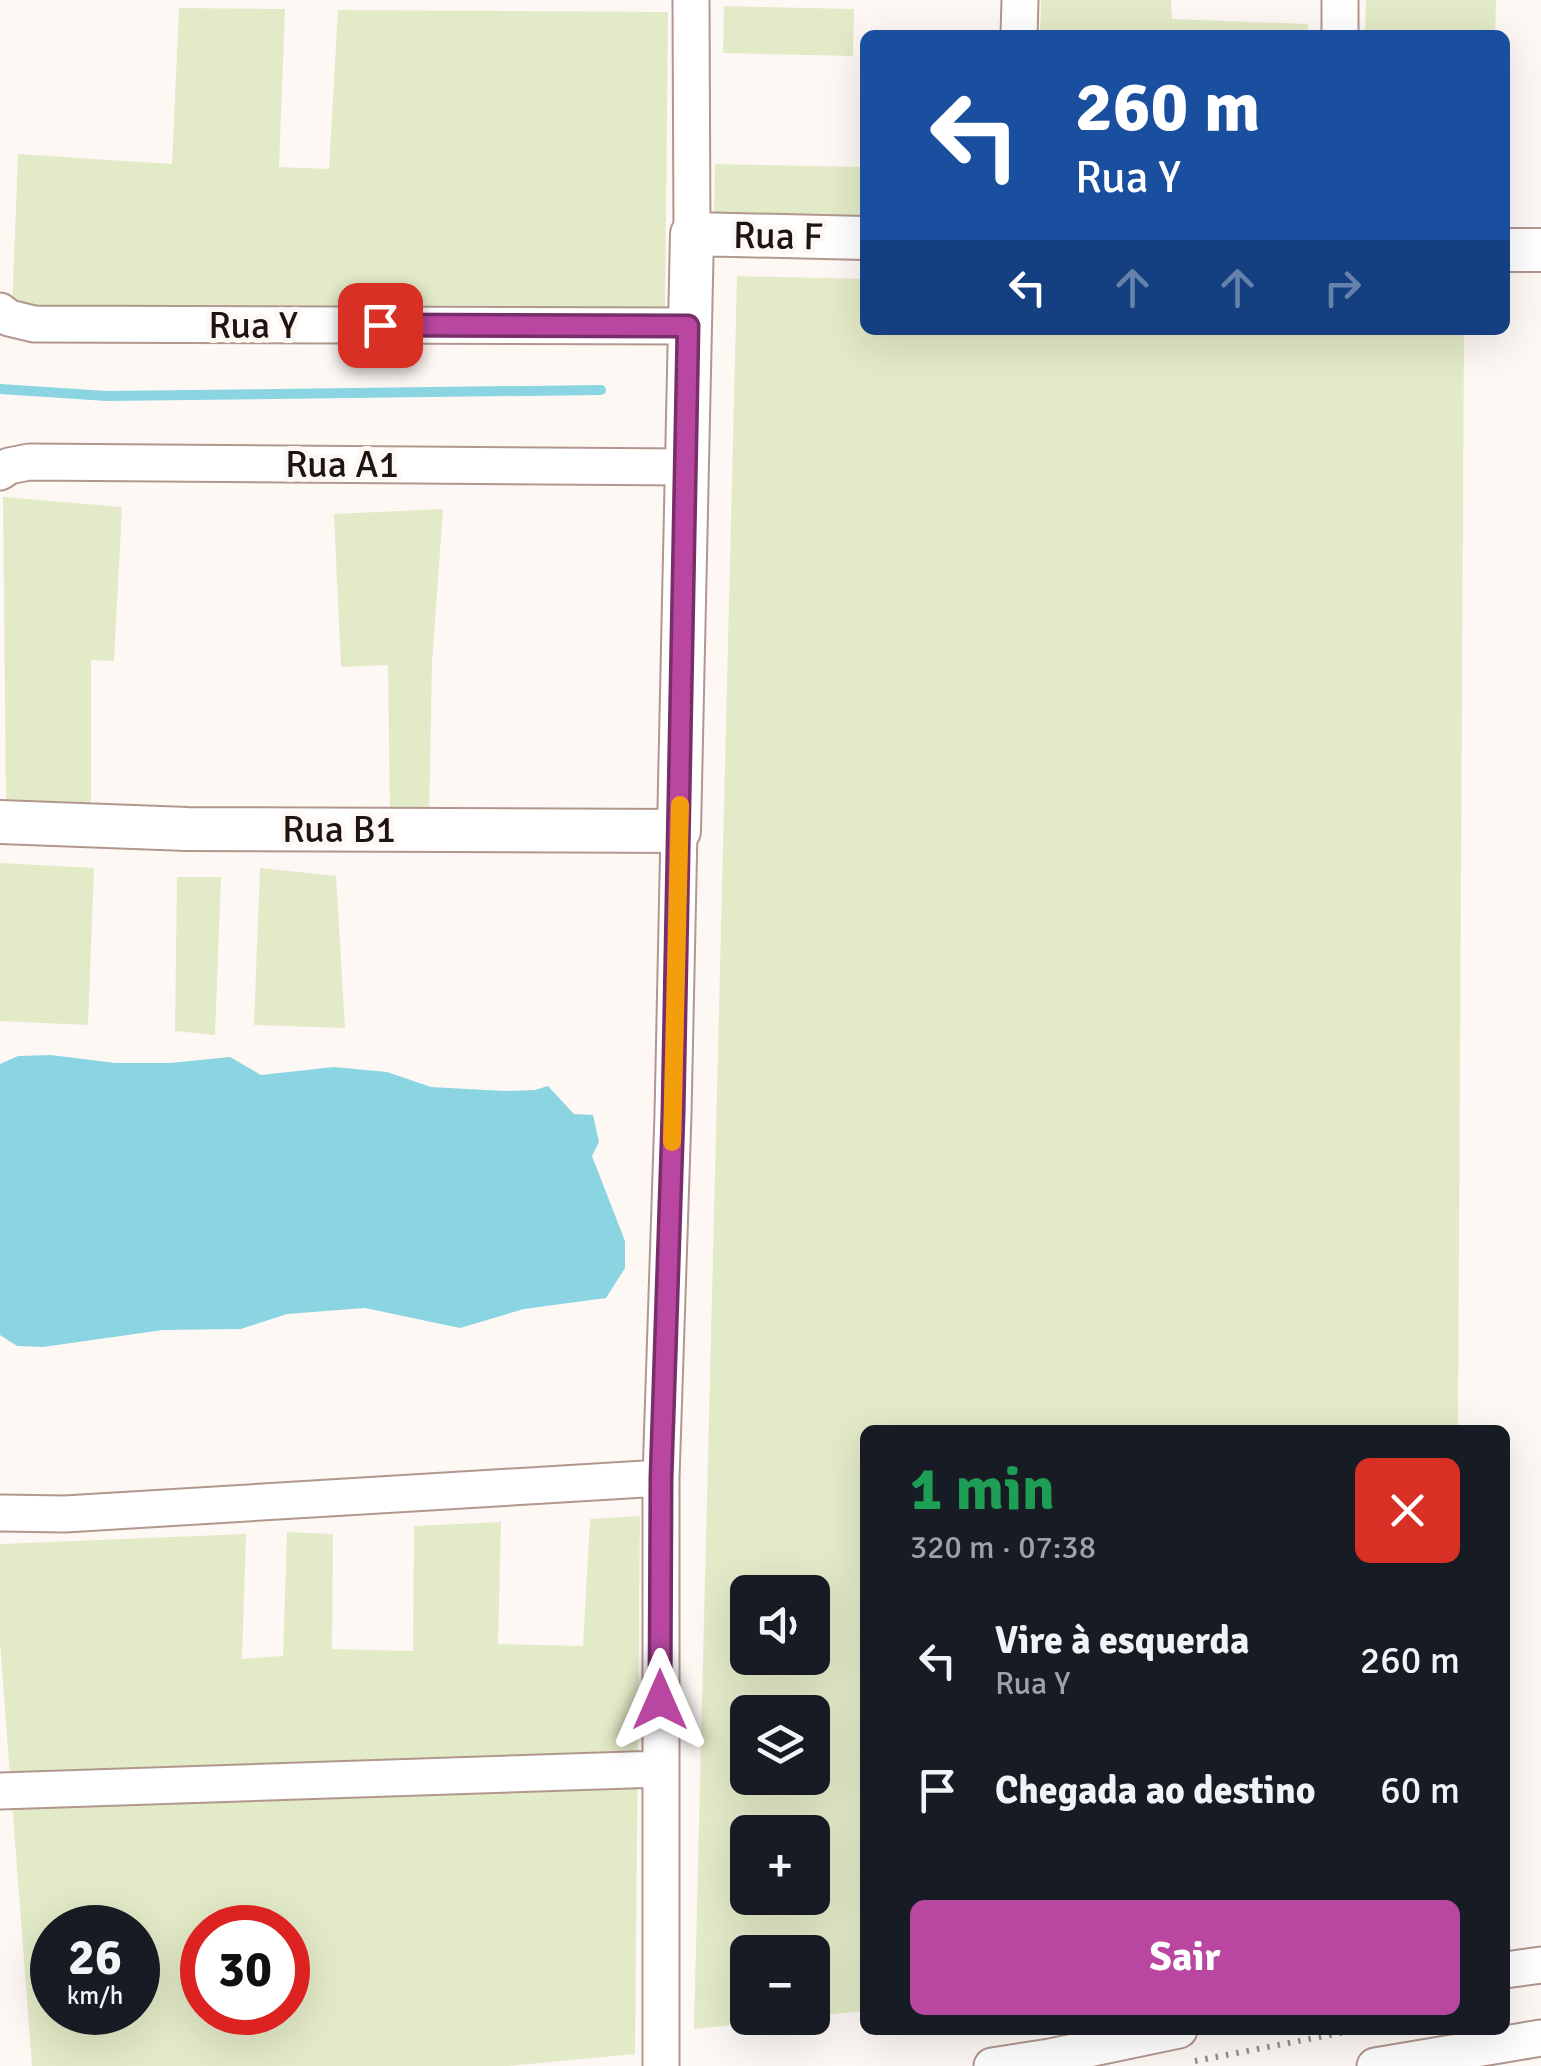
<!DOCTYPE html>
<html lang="pt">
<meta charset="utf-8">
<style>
:root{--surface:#171b24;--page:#20242c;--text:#f1f3f6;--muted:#9ea1a6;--accent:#b947a1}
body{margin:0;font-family:Signika,sans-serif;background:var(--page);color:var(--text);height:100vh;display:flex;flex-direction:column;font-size:38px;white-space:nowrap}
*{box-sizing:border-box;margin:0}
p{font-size:32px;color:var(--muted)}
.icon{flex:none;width:55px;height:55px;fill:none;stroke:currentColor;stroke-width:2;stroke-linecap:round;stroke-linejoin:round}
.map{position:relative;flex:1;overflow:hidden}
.details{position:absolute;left:860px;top:1425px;width:650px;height:610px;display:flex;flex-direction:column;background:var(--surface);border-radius:15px;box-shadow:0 10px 40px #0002}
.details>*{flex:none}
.guide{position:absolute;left:860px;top:30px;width:650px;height:305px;border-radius:15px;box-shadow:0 10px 40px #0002;background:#1a4fa0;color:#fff;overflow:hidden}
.fabs{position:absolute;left:730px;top:1575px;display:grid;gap:20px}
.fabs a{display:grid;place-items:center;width:100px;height:100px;border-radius:15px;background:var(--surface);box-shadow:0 10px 40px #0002;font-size:50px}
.speed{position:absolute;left:30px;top:1905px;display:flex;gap:20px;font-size:50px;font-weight:700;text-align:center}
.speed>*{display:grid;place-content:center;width:130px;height:130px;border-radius:50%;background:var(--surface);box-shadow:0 10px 40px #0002;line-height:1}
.speed small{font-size:25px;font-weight:400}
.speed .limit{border:15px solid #d22;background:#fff;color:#111}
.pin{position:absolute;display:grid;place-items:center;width:85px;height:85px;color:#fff;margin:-42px;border-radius:20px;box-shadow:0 5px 15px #0006}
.me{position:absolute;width:110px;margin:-55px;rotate:0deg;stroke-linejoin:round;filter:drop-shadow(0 0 8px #0008)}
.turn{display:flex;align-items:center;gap:35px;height:210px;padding:0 50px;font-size:45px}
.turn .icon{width:130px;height:130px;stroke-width:2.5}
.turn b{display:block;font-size:70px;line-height:85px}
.lanes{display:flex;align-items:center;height:95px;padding:0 50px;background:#0003;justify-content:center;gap:50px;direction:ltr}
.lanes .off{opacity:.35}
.round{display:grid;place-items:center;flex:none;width:105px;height:105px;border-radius:15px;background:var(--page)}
.headline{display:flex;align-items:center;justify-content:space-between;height:170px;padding:0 50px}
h1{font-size:60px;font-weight:700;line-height:75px;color:#1e9e55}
.primary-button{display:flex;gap:20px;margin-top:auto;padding:20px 50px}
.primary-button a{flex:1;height:115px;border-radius:15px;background:var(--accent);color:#fff;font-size:40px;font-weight:700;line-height:115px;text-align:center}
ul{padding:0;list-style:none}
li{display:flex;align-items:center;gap:30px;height:130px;padding:0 50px}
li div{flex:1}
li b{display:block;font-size:38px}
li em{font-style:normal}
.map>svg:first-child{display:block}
.green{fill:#e3eac7;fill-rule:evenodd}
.water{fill:#8ad5e1}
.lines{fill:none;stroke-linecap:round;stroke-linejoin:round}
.stream{stroke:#8ad5e1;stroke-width:10}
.minor-casing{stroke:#b1978d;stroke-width:39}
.tertiary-casing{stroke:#b1978d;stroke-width:46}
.path{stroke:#978f8c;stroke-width:6;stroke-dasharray:2.5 8;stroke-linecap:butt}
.minor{stroke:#fff;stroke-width:35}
.tertiary{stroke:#fff;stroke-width:42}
.route-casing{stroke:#782e69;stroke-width:25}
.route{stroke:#b947a1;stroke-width:18}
.slow{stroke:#f59e0b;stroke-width:18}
.labels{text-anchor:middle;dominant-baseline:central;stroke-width:10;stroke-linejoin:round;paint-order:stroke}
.street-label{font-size:38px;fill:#1e1411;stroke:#fef8f5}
</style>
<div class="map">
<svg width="1541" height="2066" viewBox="0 0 1541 2066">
<rect width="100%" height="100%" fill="#fef8f5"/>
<!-- green -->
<path class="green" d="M1041,0H1171L1172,19L1308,24L1307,35H1040Z
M1366,0H1496L1495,35H1365Z
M724,6L854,9L853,56L723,53Z
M179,8L285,9L279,167L329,169L338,10L668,12L665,317L12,311L18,154L172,164Z
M715,164L865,167V220L714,216Z
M737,276L865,279V330H1464L1458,1430H865V2011L813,2016L812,1952H748V2018H802L694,2029ZM748,1592H812V1658H748ZM748,1712H812V1778H748ZM748,1832H812V1898H748Z
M3,497L122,507L114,661L91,660V812L6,806Z
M443,509L432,663L429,822L390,818L388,665L341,667L334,514Z
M0,863L94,868L88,1025L0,1021Z
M260,868L336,876L345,1028L254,1025Z
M177,877H221L215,1035L175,1031Z
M640,1516L635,2054L508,2066H32L0,1643V1544L246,1534L242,1659L283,1656L287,1532L333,1534L332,1649L413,1651L414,1526L501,1522L498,1644L583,1646L590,1519ZM52,1928H138V2012H52ZM202,1928H288V2012H202Z"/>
<!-- water -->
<path class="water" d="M51,1055L115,1063H170L230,1057L261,1075L334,1067L387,1072L431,1087L505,1091L535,1090L548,1086L574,1114L593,1115L599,1142L592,1156L625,1241V1268L606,1298L524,1309L460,1328L365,1308L287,1314L241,1329L163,1330L43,1347L17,1346L0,1335V1064L18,1056Z"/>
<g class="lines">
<!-- stream -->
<path class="stream" d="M0,389L107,396L601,390"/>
<defs>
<path id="minor" d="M691,0L692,234
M1019,35L1020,0
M1340,35V0
M0,311L9,318L34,324L688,326
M0,472L9,466L29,462L687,467
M0,1513L65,1514L661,1478
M0,1791L660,1769
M1505,1970L1541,1965
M661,2066V1478L673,1114L679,831
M992,2066L1050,2057L1179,2030
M1375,2066L1541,2038"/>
<path id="tertiary" d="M1505,250H1541
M0,822L187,829L679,831L692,234L865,238"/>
</defs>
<!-- minor casing -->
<use href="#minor" class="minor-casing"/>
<!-- tertiary casing -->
<use href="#tertiary" class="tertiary-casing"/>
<!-- path -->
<path class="path" d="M1195,2061L1356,2030"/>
<!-- minor -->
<use href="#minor" class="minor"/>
<!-- tertiary -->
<use href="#tertiary" class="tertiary"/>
</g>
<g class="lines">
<defs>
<path id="route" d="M380,325L688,326L673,1114L661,1478L660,1700"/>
</defs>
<!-- route casing -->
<use href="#route" class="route-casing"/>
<!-- route -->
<use href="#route" class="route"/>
<!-- slow -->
<path class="slow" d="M672,1142L680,805"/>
</g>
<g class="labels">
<!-- street labels -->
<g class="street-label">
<text transform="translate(778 236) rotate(1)">Rua F</text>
<text x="253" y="325">Rua Y</text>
<text x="342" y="464">Rua A1</text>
<text x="339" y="829">Rua B1</text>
</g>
</g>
</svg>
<div class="fabs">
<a><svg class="icon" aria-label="sound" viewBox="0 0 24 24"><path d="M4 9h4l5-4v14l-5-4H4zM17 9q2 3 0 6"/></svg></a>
<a><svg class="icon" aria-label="layers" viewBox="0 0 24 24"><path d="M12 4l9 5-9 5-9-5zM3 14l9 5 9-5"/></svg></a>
<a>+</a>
<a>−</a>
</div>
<div class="speed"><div>26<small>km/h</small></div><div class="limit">30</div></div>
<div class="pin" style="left:380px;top:325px;background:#d93025"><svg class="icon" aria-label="arrive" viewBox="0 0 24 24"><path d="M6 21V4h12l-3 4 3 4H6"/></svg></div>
<svg class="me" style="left:660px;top:1700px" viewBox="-20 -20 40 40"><path d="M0-17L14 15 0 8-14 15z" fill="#b947a1" stroke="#fff" stroke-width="4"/></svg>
<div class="guide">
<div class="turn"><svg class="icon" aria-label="left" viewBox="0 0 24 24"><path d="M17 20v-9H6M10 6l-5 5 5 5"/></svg><div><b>260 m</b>Rua Y</div></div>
<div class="lanes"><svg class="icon" aria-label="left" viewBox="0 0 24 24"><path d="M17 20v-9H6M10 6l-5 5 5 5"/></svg><svg class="icon off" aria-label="ahead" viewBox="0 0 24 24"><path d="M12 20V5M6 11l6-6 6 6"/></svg><svg class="icon off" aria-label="ahead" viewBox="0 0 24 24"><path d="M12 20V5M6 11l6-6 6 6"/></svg><svg class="icon off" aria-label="right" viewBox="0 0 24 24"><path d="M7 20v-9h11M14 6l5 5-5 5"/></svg></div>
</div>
<section class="details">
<div class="headline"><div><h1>1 min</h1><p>320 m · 07:38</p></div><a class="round" style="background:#d93025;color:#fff"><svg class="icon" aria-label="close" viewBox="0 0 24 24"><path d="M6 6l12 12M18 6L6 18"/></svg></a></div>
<ul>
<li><svg class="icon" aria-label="left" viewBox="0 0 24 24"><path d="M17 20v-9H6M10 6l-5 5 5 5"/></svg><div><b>Vire à esquerda</b><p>Rua Y</p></div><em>260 m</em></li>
<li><svg class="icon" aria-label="arrive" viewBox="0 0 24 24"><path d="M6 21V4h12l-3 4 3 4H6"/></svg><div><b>Chegada ao destino</b></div><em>60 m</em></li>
</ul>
<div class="primary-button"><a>Sair</a></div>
</section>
</div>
